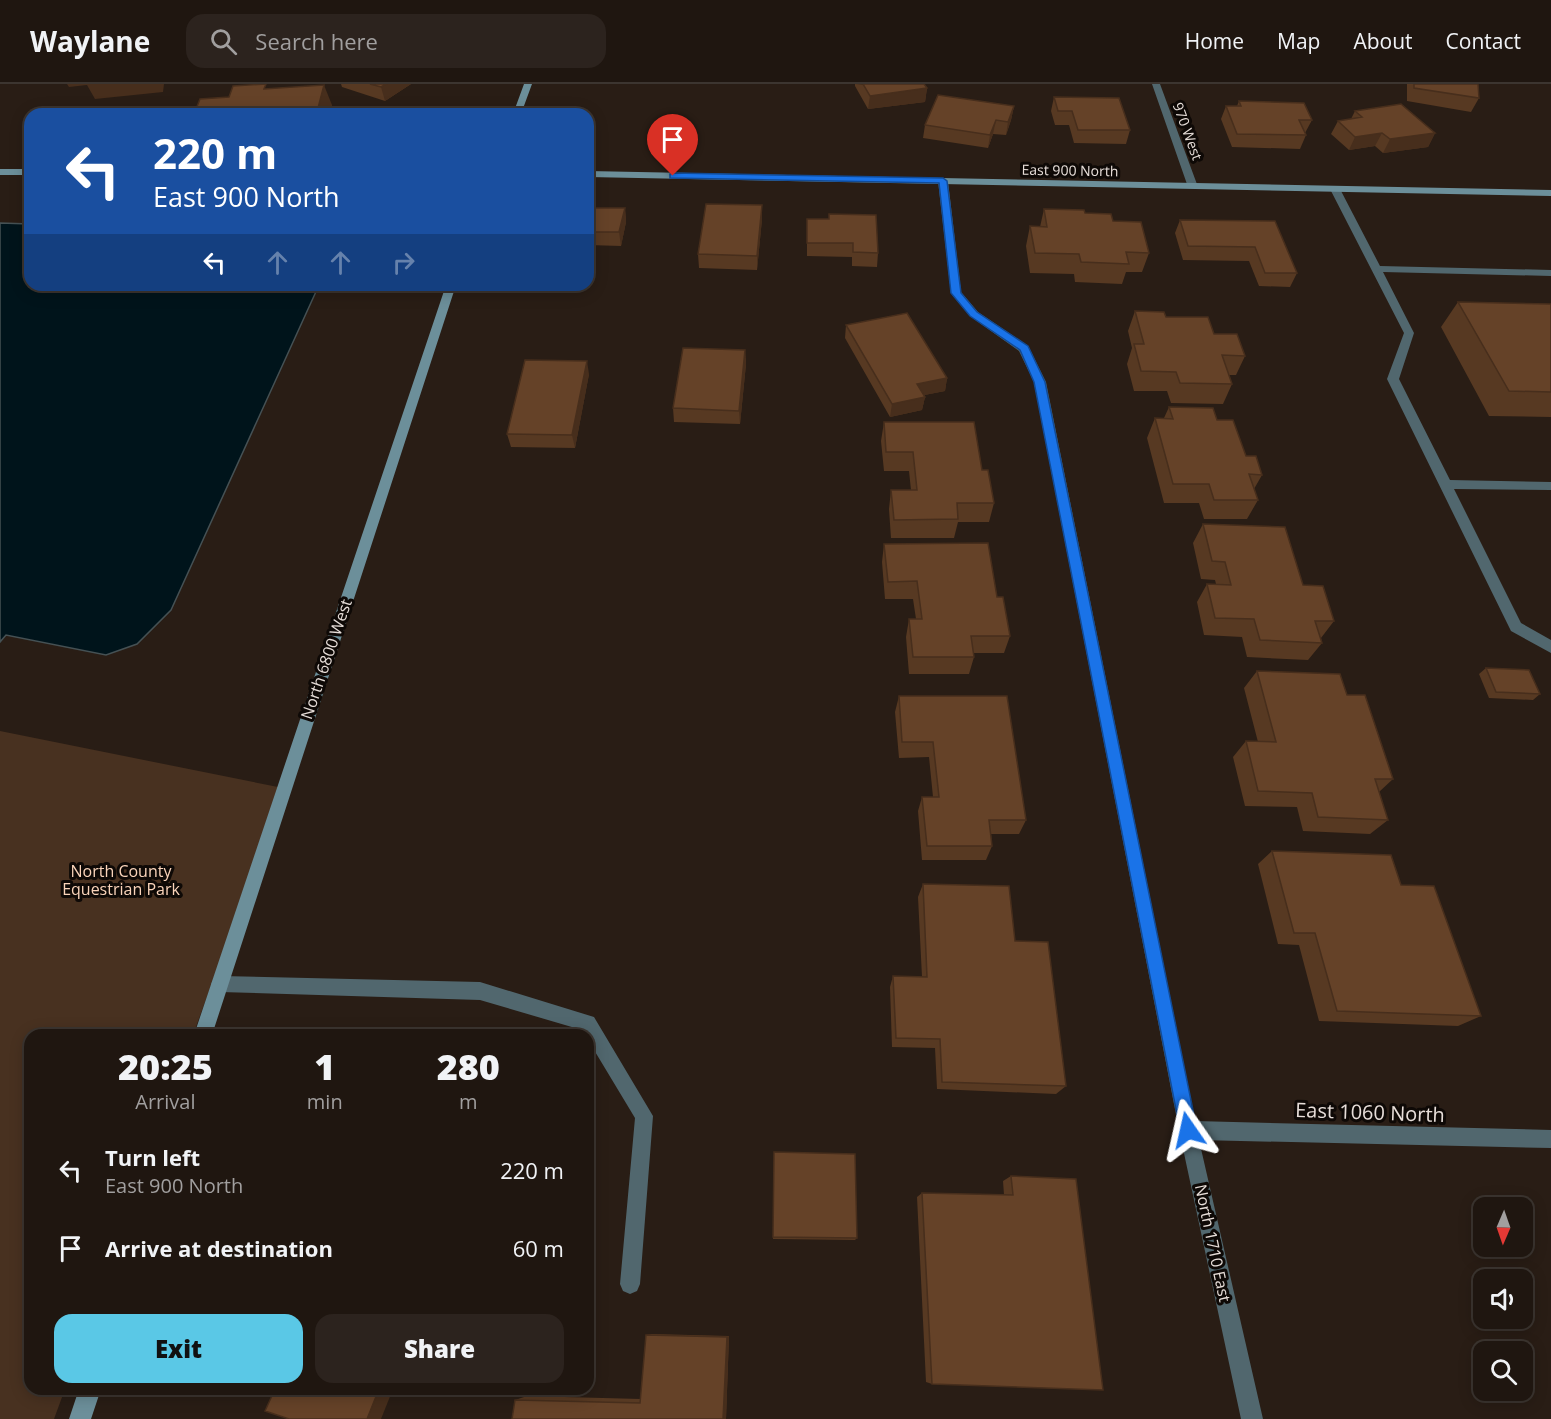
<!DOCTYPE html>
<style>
:root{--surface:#1f1610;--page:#2c231e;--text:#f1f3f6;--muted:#a19f9f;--line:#3c3530;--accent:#5ac8e6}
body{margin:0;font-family:"Open Sans",sans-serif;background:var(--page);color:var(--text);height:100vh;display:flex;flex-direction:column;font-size:22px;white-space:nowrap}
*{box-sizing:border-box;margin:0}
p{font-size:20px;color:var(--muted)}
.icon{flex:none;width:33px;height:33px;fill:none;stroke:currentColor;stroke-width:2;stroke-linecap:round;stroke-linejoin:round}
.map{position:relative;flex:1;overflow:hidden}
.sheet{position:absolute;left:24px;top:945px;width:570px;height:366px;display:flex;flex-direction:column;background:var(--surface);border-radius:18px;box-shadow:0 3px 15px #0003,0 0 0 2px var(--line)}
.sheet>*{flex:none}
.banner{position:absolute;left:24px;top:24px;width:570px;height:183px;border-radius:18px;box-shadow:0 3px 15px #0003,0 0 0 2px var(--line);background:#1a4fa0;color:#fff;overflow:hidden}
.needle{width:39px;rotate:182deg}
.buttons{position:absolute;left:1473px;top:1113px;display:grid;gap:12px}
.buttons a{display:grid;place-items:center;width:60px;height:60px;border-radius:12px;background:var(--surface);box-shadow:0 3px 15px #0003,0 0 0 2px var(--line);font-size:30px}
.pin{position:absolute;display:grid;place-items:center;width:51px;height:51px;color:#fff;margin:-62px -26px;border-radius:50% 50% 50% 0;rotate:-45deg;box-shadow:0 0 6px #0007}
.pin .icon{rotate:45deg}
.me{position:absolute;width:66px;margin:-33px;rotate:349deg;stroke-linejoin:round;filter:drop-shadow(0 0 4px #0008)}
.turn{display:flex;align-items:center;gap:21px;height:126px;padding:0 30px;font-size:27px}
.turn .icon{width:78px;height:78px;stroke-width:2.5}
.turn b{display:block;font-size:42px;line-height:51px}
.lanes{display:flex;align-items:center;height:57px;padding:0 30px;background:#0003;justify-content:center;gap:30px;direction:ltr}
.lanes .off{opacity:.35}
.eta{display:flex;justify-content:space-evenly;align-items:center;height:102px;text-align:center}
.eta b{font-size:36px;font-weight:800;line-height:42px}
.action{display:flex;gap:12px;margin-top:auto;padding:12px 30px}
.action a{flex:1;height:69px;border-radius:18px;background:var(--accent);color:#111;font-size:24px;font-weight:800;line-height:69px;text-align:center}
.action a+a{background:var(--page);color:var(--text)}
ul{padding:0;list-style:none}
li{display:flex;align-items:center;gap:18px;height:78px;padding:0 30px}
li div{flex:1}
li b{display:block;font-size:22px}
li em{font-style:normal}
header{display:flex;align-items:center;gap:36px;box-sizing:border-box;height:84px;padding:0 30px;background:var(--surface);border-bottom:2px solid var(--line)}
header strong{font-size:28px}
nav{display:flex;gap:33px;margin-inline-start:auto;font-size:21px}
.search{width:420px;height:54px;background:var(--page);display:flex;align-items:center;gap:15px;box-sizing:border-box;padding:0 21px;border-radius:18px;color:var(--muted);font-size:22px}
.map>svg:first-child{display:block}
.green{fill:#483120}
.water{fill:#00141b;stroke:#455154;stroke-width:1.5}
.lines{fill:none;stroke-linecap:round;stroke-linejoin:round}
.lane{fill:#51676e;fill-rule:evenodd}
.street{fill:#51676e;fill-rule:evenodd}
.secondary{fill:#6c8f9a;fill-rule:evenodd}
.wall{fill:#573922}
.shaded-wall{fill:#472e1c}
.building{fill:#654228;stroke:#472e1c;stroke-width:1.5}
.route{fill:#1a73e8;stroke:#114b97;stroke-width:1.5}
.labels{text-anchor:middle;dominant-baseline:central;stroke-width:6;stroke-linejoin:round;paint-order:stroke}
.far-street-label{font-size:14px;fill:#e7ded9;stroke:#0e0906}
.street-label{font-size:16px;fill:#e7ded9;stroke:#0e0906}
.park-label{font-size:16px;fill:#fad4ba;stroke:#0e0906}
.near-street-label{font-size:20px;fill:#e7ded9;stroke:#0e0906}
</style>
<header>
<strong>Waylane</strong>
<div class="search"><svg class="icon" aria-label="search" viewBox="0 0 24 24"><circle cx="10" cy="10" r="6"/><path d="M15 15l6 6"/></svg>Search here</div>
<nav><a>Home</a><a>Map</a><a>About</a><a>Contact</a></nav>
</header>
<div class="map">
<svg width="1551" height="1335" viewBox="0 0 1551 1335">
<rect width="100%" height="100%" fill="#291d15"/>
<!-- green -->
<path class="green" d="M0,647L283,704L193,951H30V1305H65L54,1335H0Z"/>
<!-- water -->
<path class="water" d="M0,139L30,140V201H319L171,526L137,560L106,571L6,551L0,558Z"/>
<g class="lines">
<!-- lane -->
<path class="lane" d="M1335,102L1340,105L1380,182L1551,186V192L1383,188L1414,249L1399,295L1450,396L1551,398V406L1454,405L1521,539L1551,556V569L1511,547L1387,295L1404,249L1330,105Z
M220,892L480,898L594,933L653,1032L640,1200L637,1207L630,1210L623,1207L620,1200L635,1034L588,956V951H585L582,946L480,916L220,908L214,906L211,900L214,894Z"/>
<!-- street -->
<path class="street" d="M1152,0H1160L1198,103L1196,105L1188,103Z
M943,94L948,97L961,208L978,228L1028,262L1046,298L1195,1037L1551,1046V1064L1199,1056L1263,1335H1241L1179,1046L1034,298L1019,267L970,232L951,209L938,97Z"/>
<!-- secondary -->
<path class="secondary" d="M524,0H532L521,30H513Z
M0,85H30V91H0Z
M588,87L1551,106V112L588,93Z
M446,201H456L212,951H194Z
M79,1305H101L91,1335H69Z"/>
</g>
<!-- wall -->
<path class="wall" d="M341,0H411L385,17L342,3Z
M855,0L927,4L925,18L868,25L855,2Z
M1407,0H1478L1479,14L1471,28L1407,17Z
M267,5L332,21L329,30H194L229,13Z
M1054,13L1130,46L1126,60L1074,59L1069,41H1055L1051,27Z
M1239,17L1312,36L1305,49L1306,51L1300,65L1232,63L1221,35L1226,22H1237Z
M1014,22L1011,36L1006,51L993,50L988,64L923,54L925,41Z
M1355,27L1435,49L1428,63L1383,69L1375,62L1349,66L1331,50L1338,37L1351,35Z
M762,121V135L757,186L699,184L698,170Z
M588,124H625L626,138L621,162L588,161Z
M1044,125L1085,129L1113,137L1149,169L1142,188H1126L1122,200L1075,198L1074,190L1030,189L1026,162L1030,142L1040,143Z
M829,130L878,169L877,183L852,182V173L807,172V135H829Z
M1180,136L1275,137L1297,189L1290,203L1259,202L1249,177L1183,176L1175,149Z
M1458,218L1551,220V333L1489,332L1441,243Z
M1135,227L1166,233L1245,272L1236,291H1229L1232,300L1223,320L1171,319L1167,307H1134L1127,280L1132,264L1128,247Z
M846,241L947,294L945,307L924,311L925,313L922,326L890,333L845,254Z
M745,266L746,280L740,340L674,338L673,324Z
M589,290L575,364L511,363L507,350Z
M1169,323L1217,336L1246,372L1262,391L1254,405L1258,416L1247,435H1204L1199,419H1164L1147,354L1155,334H1164Z
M884,338L982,386L994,419L989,438H958L954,454H891L889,425L891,406H911L909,387H884L881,357Z
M1203,440L1303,501L1334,537L1321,554L1322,559L1308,576L1247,573L1242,553L1204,551L1197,518L1207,500H1216L1215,496L1201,495L1193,459Z
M884,460L997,513L1010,552L1004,569H974V573L969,590H909L906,553L909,535H916L913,515H885L882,478Z
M1486,584L1540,610L1533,616L1489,614L1479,590Z
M1257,587L1347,611L1393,695L1379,708L1388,736L1370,750L1303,747L1297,723L1245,722L1233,673L1246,657L1258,658L1244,604Z
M899,612L1026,736L1019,750H991L992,762L986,776H922L918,727L922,713H933L929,673L899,674L895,628Z
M1272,767L1401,801L1481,932L1458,942L1319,937L1299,861L1278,860L1258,780Z
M923,800L1015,857L1066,1002L1056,1010L937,1005L935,964L892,963L890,903L893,892L922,893L918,813Z
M774,1068L857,1154L855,1156L773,1155Z
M1011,1092L1076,1095L932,1300L926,1298L917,1113L922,1109L1004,1111L1003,1097Z
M652,1250L729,1252L726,1335H512L515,1316L527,1312L641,1315L646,1251Z"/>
<!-- shaded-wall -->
<path class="shaded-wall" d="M67,0H164L163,8L95,15L87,1L69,3Z
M386,0H411L385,17L381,3Z
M324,1L332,21L329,30H318L317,28Z
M927,4L925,18L868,25L870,12Z
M1014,22L1011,36L1006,51L1008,38Z
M996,36L993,50L988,64L990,51Z
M1382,49L1375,62L1349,66L1355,53Z
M1435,49L1428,63L1383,69L1390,55Z
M762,121V135L757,186V172Z
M625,124L626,138L621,162L619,148Z
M745,266L746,280L740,340L739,327Z
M587,277L589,290L575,364L572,351Z
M947,294L945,307L915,313L917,300Z
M925,313L922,326L890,333L892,320Z
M729,1252L726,1335H723L727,1253Z
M379,1305H393L381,1335H367Z"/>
<!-- building -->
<path class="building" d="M266,0L264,5L324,1L317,28L274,30H194L200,15L229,13L233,2Z
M370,0H386L381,3Z
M863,0H924L927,4L870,12Z
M1414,0H1478L1479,14L1414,4Z
M938,11L1014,22L1008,38L996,36L990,51L925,41Z
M1054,13L1119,14L1130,46H1078L1072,27H1058Z
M1239,17L1304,19L1312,36H1299L1306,51L1237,50L1226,22H1241Z
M1401,20L1435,49L1390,55L1382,49L1355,53L1338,37L1362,33L1355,27Z
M706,120L762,121L757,172L698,170Z
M588,124H625L619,148H588Z
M1044,125L1084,126L1085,129L1111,130L1113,137L1141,138L1149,169L1126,168L1129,180L1081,178L1079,170L1035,169L1030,142L1047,143Z
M829,130L876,131L878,169L853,168V159H807V135H829Z
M1180,136L1275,137L1297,189H1265L1255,163L1188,162Z
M1458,218L1551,220V308L1509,307Z
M1135,227L1164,228L1166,233H1208L1214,250H1237L1245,272L1222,271L1232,300L1180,299L1176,288L1141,287L1134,260H1144Z
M907,229L947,294L917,300L925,313L892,320L846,241Z
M683,264L745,266L739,327L673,324Z
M525,276L587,277L572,351L507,350Z
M1169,323L1213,324L1217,336H1233L1246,372H1256L1262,391L1249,390L1258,416H1214L1209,400H1173L1155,334L1173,335Z
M884,338H974L982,386H988L994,419H957L958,435L894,436L891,406H917L913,368H886Z
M1203,440L1285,443L1303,501L1323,502L1334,537H1315L1322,559L1260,556L1254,535L1215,534L1207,500L1231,501L1225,478L1212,477Z
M988,459L997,513H1003L1010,552H971L974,573H913L909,535H922L917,497L888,498L884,460Z
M1486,584L1529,586L1540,610L1496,608Z
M1257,587L1340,590L1347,611H1365L1393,695H1375L1388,736L1318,733L1312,709L1258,707L1246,657L1276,658Z
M899,612H1007L1026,736H989L992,762H927L922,713H939L933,658H902Z
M1272,767L1391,771L1401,801L1434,802L1481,932L1337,927L1315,849H1294Z
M923,800L1009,802L1015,857L1048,858L1066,1002L942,998L940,955L896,954L893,892L927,893Z
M774,1068L855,1070L857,1154L773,1153Z
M1011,1092L1076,1095L1103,1306L932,1300L922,1109L1013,1111Z
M646,1251L727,1253L723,1335H512L515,1316L640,1319Z
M275,1305H379L367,1335H289L265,1327Z"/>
<!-- route -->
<path class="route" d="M673,89L943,94L947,97L961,209L977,228L1028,262L1045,298L1197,1046L1194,1052L1188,1054L1182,1052L1180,1046L1034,298L1020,266L970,232L951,209L939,99L670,94V90Z"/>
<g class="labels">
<!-- far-street labels -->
<g class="far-street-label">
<text transform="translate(1188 47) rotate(70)">970 West</text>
<text transform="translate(1070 86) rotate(1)">East 900 North</text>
</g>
<!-- street labels -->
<g class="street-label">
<text transform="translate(326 575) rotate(-71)">North 6800 West</text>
<text transform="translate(1213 1159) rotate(78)">North 1710 East</text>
</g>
<!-- park labels -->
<g class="park-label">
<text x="121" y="787">North County<tspan x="121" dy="18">Equestrian Park</tspan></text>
</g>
<!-- near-street labels -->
<g class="near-street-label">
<text transform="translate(1370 1028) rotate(2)">East 1060 North</text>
</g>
</g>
</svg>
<div class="buttons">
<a><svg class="needle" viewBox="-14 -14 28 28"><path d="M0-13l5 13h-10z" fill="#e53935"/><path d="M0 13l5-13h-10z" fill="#a19f9f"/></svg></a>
<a><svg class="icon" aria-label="sound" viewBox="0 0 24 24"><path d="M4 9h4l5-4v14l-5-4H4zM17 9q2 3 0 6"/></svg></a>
<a><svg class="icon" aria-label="search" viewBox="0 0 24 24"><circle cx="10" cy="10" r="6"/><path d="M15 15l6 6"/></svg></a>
</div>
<div class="pin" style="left:673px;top:92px;background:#d93025"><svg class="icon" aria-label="arrive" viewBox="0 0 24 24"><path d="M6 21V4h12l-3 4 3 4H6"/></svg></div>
<svg class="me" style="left:1188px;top:1046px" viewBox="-20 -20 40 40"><path d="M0-17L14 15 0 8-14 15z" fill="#1a73e8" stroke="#fff" stroke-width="4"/></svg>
<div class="banner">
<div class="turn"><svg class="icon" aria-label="left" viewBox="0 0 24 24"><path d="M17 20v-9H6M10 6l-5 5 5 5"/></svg><div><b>220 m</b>East 900 North</div></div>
<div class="lanes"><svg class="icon" aria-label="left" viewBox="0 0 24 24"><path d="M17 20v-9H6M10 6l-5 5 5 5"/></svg><svg class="icon off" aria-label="ahead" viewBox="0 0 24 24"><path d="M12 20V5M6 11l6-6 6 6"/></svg><svg class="icon off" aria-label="ahead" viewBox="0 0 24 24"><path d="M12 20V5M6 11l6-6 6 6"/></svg><svg class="icon off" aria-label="right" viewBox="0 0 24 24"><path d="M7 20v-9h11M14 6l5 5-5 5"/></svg></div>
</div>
<section class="sheet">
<div class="eta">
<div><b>20:25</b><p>Arrival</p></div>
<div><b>1</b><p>min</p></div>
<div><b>280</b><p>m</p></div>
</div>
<ul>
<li><svg class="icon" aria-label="left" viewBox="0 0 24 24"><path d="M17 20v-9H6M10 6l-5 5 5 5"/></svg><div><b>Turn left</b><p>East 900 North</p></div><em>220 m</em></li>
<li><svg class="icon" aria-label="arrive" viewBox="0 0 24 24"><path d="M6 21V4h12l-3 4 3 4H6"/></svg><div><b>Arrive at destination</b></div><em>60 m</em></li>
</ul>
<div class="action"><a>Exit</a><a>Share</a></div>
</section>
</div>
